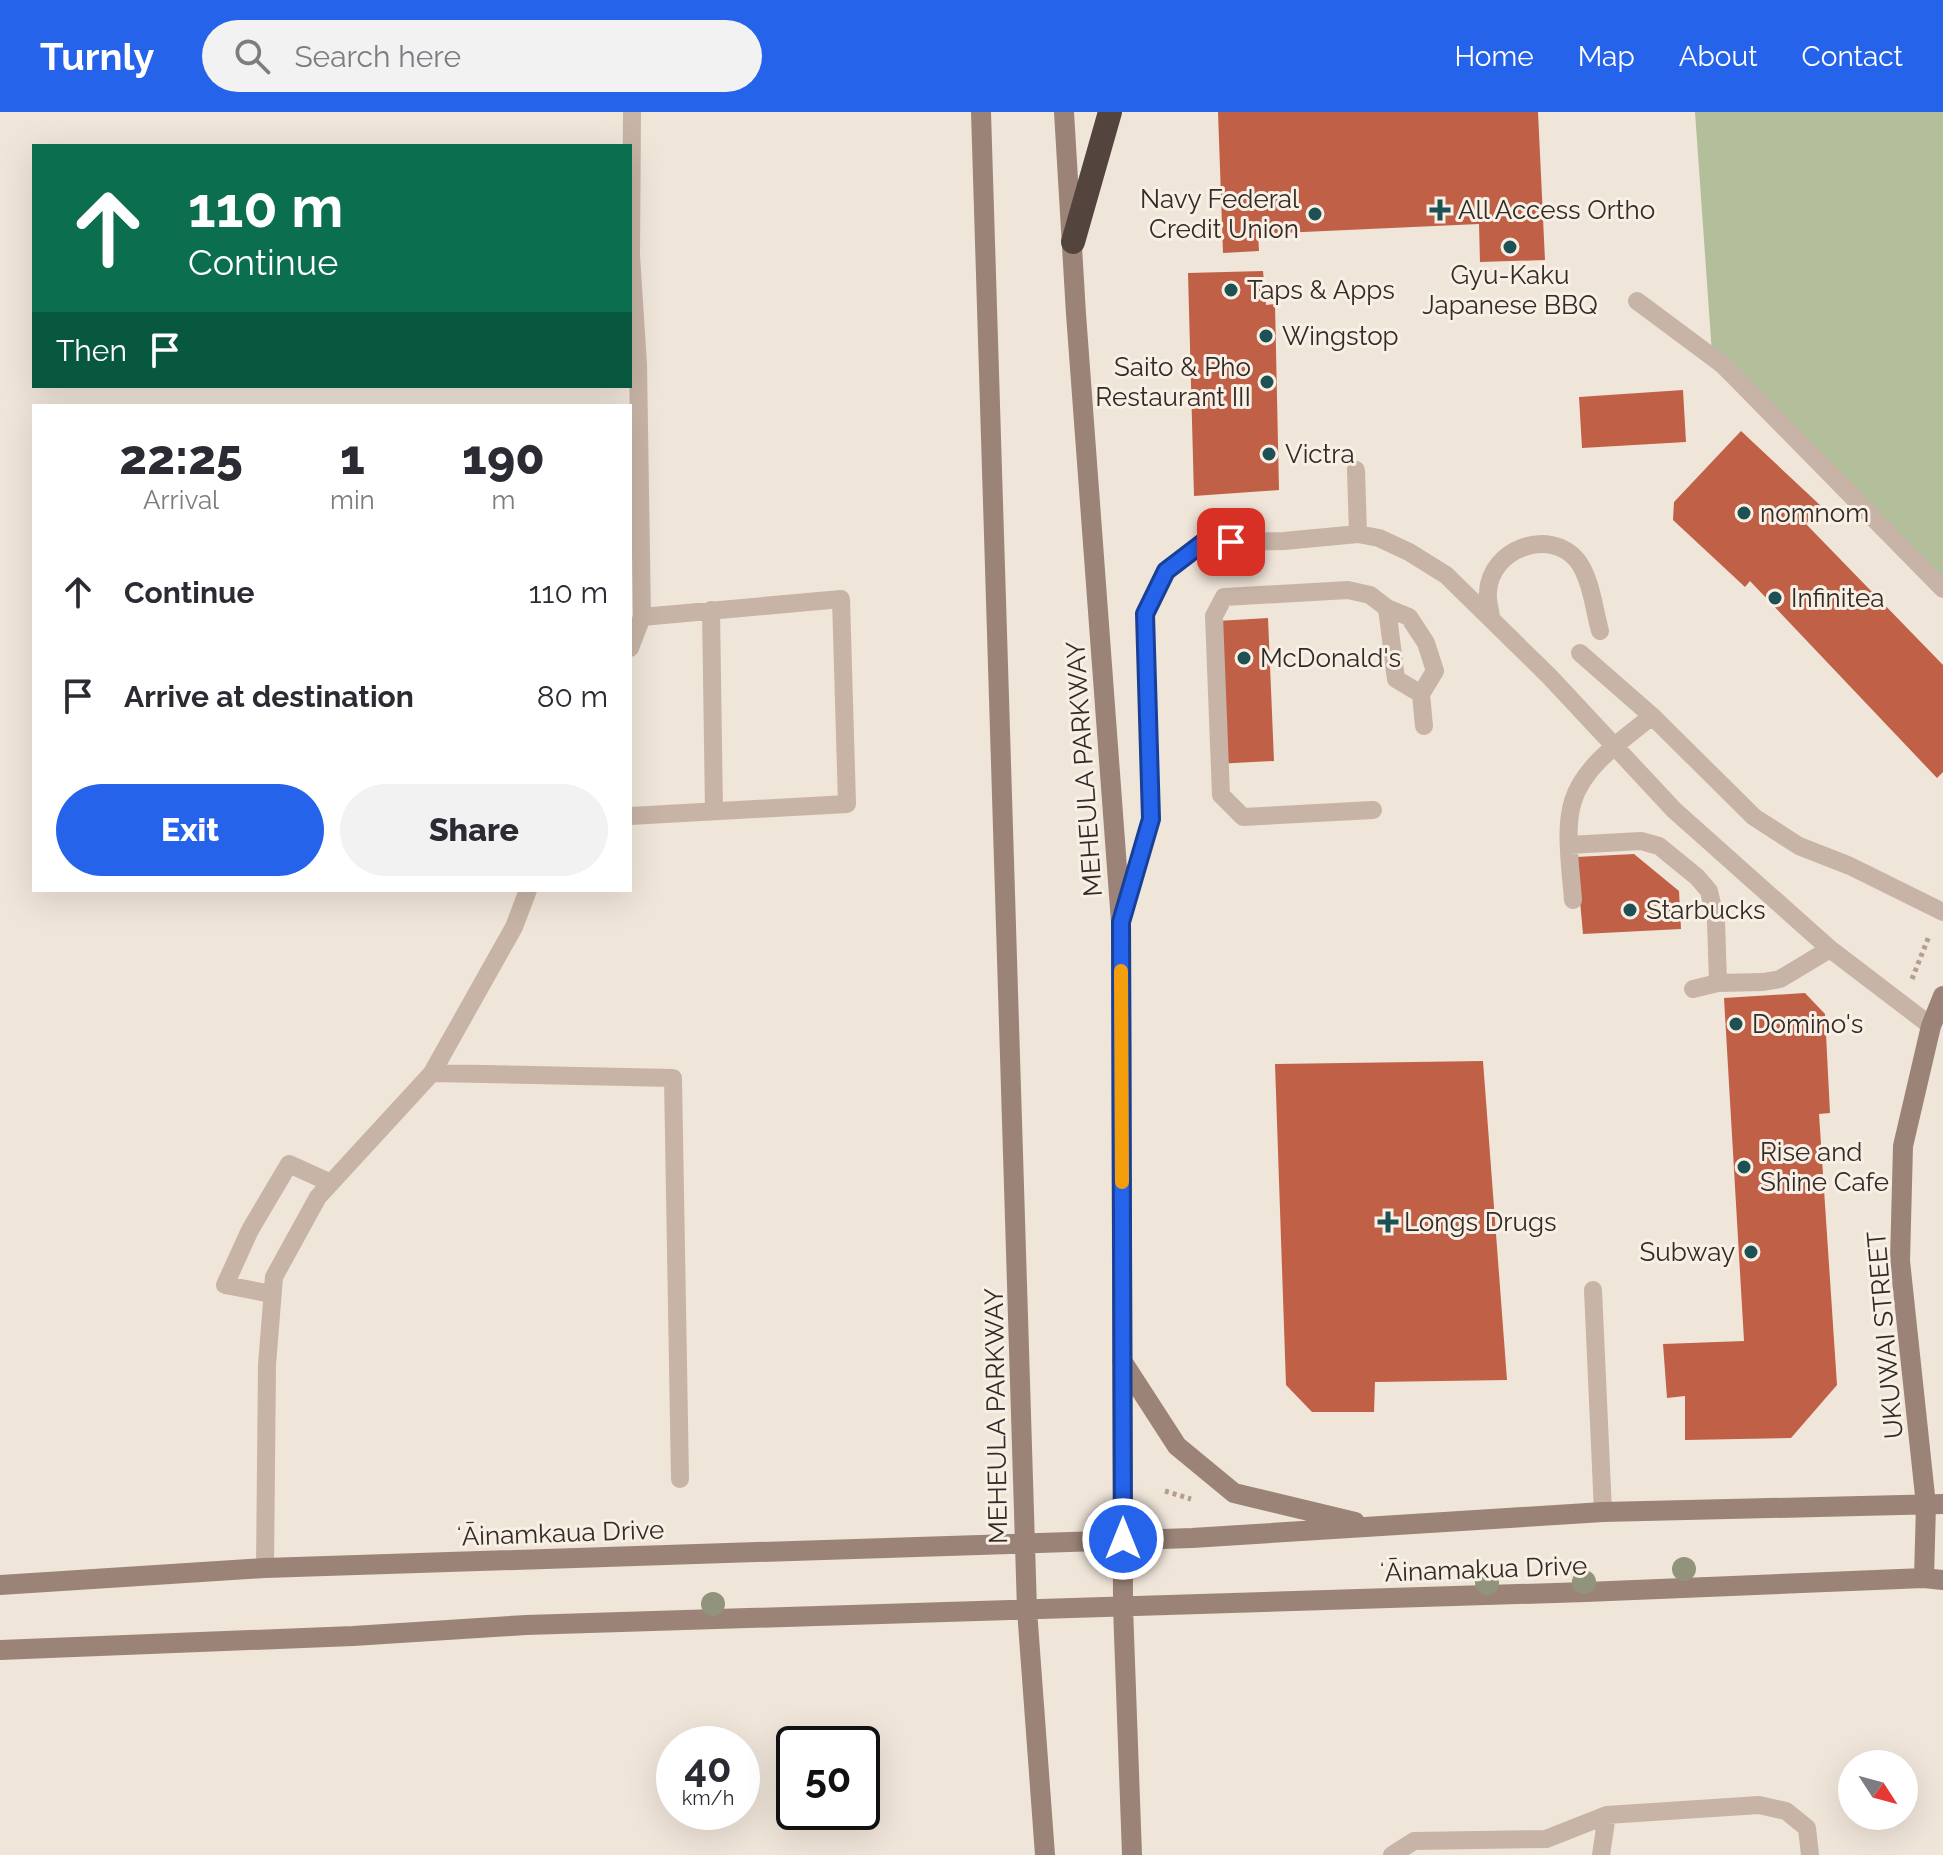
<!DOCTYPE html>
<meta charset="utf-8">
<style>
:root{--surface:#fff;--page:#f2f2f3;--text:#2b2b33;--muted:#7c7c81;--accent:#2563eb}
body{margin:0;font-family:Raleway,sans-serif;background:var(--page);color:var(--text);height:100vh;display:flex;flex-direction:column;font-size:30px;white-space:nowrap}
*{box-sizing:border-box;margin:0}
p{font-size:26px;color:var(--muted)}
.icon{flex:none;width:44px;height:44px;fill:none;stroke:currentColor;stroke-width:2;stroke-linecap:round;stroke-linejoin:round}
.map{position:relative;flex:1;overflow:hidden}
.details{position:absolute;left:32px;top:292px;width:600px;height:488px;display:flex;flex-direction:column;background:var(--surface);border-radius:0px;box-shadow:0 8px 32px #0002}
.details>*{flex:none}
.banner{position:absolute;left:32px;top:32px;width:600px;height:244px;border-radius:0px;box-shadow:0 8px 32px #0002;background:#0b6e4f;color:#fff;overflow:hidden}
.needle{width:52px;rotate:126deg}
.buttons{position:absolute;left:1838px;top:1638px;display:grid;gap:16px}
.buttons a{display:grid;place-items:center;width:80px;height:80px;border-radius:50%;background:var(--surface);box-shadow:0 8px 32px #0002;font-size:40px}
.speed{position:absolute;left:656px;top:1614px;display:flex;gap:16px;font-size:40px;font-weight:700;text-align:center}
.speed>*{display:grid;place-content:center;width:104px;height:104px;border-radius:50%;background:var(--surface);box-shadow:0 8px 32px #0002;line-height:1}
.speed small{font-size:20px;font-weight:400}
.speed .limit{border:4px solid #111;border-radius:12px;background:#fff;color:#111}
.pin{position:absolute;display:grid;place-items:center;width:68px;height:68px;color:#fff;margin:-34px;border-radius:16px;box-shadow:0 4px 12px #0006}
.me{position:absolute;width:88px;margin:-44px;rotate:0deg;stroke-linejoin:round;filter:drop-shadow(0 0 6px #0008)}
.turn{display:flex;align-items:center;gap:28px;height:168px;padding:0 24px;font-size:36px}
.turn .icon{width:104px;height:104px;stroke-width:2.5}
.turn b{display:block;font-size:56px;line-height:68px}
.then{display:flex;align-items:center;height:76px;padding:0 24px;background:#0003;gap:16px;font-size:30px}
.eta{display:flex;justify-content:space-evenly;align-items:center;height:136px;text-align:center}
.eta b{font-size:48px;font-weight:800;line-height:56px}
.action{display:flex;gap:16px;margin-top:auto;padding:16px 24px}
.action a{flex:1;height:92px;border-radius:48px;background:var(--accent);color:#fff;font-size:32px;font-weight:800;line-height:92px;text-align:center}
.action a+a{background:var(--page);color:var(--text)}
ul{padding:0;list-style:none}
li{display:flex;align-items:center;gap:24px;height:104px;padding:0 24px}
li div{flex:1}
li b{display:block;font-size:30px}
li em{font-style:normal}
header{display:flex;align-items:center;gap:48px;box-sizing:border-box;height:112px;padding:0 40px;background:var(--accent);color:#fff}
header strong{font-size:38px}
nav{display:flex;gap:44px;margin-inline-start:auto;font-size:28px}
.search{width:560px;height:72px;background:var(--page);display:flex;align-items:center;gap:20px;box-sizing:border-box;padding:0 28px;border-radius:44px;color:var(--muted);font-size:30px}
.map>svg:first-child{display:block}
.green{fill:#b3be9a}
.building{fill:#c06147}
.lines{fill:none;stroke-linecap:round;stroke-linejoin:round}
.path{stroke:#b39e90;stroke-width:5;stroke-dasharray:4 4;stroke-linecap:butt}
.lane{stroke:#c7b4a6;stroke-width:18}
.secondary{stroke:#9b8378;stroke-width:20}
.highway{stroke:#54443e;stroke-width:24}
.tree{fill:#91947a}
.route-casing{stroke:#184099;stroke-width:20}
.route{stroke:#2563eb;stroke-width:14}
.slow{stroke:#f59e0b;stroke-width:14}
.poi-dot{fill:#1e5153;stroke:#f8efe5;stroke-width:3}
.labels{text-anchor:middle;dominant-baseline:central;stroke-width:6;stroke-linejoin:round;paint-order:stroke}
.poi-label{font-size:26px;fill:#342a27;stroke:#f8efe5;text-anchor:start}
.street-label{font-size:26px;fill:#342a27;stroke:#f8efe5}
</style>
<header>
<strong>Turnly</strong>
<div class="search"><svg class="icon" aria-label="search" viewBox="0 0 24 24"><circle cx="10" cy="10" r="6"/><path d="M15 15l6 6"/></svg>Search here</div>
<nav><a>Home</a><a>Map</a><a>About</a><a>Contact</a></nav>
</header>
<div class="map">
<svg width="1943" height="1743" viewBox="0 0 1943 1743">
<rect width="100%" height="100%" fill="#f0e5d9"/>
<!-- green -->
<path class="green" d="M1695,0H1943V480L1713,256Z"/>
<!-- building -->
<path class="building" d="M1218,0H1538L1545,148L1480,150L1479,112L1258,122L1259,139L1223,141Z
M1263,159L1266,193L1275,192L1279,378L1194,384L1188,161Z
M1683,278L1686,330L1582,336L1579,285Z
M1741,319L1821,394L1806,412L1943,553V660L1937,666L1750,469L1745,475L1673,408L1674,390Z
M1268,506L1274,649L1215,652L1217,509Z
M1634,742L1679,779L1681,817L1583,822L1576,745Z
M1805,881L1825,902L1830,1001L1819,1002L1837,1273L1791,1326L1685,1328V1284L1667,1286L1663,1232L1744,1229L1724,886Z
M1483,949L1507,1268L1375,1270L1374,1300H1312L1286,1273L1275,952Z"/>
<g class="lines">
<!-- path -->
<path class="path" d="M1912,867L1929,824
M1165,1379L1191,1387"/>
<!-- lane -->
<path class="lane" d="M1637,189L1723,253L1943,477
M1356,358L1358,422
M1387,496L1396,567L1421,582
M711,498L714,699
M1491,505C1490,497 1487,488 1488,480C1490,437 1549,415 1577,448C1591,466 1594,497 1600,519
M630,536L642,505L638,252L631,144L632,0
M1580,541L1652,604L1754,705L1799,734L1850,754L1943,800
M1373,698L1243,705L1221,683L1214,504L1224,485L1348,478L1370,483L1387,496L1409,505L1426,531L1435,559L1421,582L1424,614
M630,704L847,692L841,487L642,505
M1569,733L1641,729L1659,734L1697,765L1709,779L1716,809L1718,871
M1573,788C1571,759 1564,717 1573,689C1584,653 1624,627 1652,604
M1123,804L1151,707L1145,502L1166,459L1204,430L1284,429L1358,422L1379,426L1409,440L1446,463L1550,565L1674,698L1830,837L1931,914
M1693,877L1718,871L1763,870L1780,867L1830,837
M432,961L673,966L680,1367
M1593,1178L1603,1400
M272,1182L225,1173L250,1118L289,1052L331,1071
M265,1456L267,1253L274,1165L318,1085L432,961L514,815L528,778
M1392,1743L1414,1729L1546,1727L1607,1703
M1601,1743L1607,1703L1759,1693L1786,1699L1807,1716L1810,1743"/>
<!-- secondary -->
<path class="secondary" d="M981,0L1027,1498L1045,1743
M1064,0L1076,202L1121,810L1123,1495L1132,1743
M1122,1249L1177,1334L1234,1381L1355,1410
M1924,1466L1926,1393L1900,1149L1903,1034L1931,914L1943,884
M0,1473L265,1456L1192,1426L1603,1400L1943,1392
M0,1538L353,1524L526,1513L1586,1480L1924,1466L1943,1468"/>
<!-- highway -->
<path class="highway" d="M1073,130L1110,0"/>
</g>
<!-- trees -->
<g class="tree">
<circle cx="1684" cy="1457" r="12"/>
<circle cx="1584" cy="1470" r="12"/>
<circle cx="1487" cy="1471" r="12"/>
<circle cx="713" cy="1492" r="12"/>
</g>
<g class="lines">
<defs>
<path id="route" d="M1123,1427L1121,810L1151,707L1145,502L1166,459L1204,430H1231"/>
</defs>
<!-- route casing -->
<use href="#route" class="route-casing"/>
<!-- route -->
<use href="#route" class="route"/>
<!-- slow -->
<path class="slow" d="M1121,859L1122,1070"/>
</g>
<!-- markers -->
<g class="poi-dot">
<path d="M1436 86h8v8h8v8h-8v8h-8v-8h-8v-8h8z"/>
<circle cx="1315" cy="102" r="8"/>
<circle cx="1510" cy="135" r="8"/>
<circle cx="1231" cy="178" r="8"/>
<circle cx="1266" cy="224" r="8"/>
<circle cx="1267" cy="270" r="8"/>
<circle cx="1269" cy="342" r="8"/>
<circle cx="1744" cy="401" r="8"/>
<circle cx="1775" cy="486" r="8"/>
<circle cx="1244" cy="546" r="8"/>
<circle cx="1630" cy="798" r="8"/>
<circle cx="1736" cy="912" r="8"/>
<circle cx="1744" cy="1055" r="8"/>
<path d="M1384 1098h8v8h8v8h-8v8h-8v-8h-8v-8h8z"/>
<circle cx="1751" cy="1140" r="8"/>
</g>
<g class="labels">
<!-- poi labels -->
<g class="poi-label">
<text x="1299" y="87" text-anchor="end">Navy Federal<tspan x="1299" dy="30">Credit Union</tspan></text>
<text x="1458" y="98">All Access Ortho</text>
<text x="1510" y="163" text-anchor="middle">Gyu-Kaku<tspan x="1510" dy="30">Japanese BBQ</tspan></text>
<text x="1247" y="178">Taps &amp; Apps</text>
<text x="1282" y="224">Wingstop</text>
<text x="1251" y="255" text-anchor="end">Saito &amp; Pho<tspan x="1251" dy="30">Restaurant III</tspan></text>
<text x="1285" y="342">Victra</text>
<text x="1760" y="401">nomnom</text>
<text x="1791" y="486">Infinitea</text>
<text x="1260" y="546">McDonald's</text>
<text x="1646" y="798">Starbucks</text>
<text x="1752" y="912">Domino's</text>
<text x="1760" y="1040">Rise and<tspan x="1760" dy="30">Shine Cafe</tspan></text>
<text x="1404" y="1110">Longs Drugs</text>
<text x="1735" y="1140" text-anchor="end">Subway</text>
</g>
<!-- street labels -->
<g class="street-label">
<text transform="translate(1084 657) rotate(-94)">MEHEULA PARKWAY</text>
<text transform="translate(1885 1223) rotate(-95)">UKUWAI STREET</text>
<text transform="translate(996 1304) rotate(-91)">MEHEULA PARKWAY</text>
<text transform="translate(561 1421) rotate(-2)">ʻĀinamkaua Drive</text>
<text transform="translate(1484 1457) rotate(-2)">ʻĀinamakua Drive</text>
</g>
</g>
</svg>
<div class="buttons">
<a><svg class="needle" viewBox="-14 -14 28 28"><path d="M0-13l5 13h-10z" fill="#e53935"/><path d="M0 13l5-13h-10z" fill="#7c7c81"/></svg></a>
</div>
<div class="speed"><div>40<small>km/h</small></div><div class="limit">50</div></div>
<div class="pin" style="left:1231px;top:430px;background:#d93025"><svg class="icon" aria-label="arrive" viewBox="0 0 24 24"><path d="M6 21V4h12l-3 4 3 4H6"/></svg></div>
<svg class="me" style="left:1123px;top:1427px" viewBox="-20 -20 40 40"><circle r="17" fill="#2563eb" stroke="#fff" stroke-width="3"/><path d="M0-11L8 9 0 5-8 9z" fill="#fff"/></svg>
<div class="banner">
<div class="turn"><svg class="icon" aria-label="ahead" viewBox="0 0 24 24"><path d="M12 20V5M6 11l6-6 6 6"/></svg><div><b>110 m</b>Continue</div></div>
<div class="then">Then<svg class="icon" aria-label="arrive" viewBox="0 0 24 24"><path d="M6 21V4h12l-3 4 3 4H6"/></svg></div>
</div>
<section class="details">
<div class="eta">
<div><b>22:25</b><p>Arrival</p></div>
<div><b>1</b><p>min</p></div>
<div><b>190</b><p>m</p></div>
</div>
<ul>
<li><svg class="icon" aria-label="ahead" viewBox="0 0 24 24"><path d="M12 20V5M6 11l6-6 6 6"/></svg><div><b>Continue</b></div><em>110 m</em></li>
<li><svg class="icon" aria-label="arrive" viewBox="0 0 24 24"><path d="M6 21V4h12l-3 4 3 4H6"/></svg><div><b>Arrive at destination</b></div><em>80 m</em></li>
</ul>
<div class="action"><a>Exit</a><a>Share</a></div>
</section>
</div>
